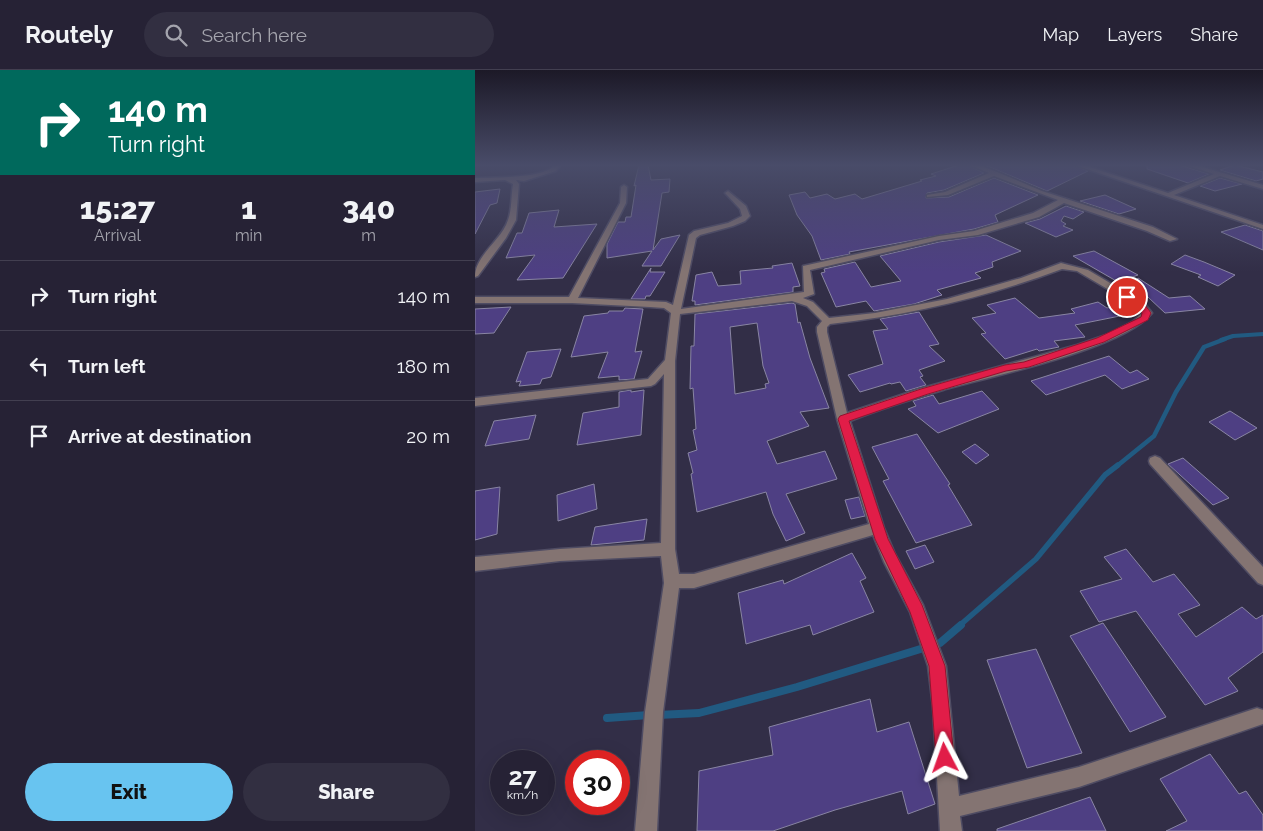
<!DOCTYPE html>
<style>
:root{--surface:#262235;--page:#322f41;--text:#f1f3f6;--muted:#a4a4ad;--line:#423f50;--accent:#68c4f0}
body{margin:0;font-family:Raleway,sans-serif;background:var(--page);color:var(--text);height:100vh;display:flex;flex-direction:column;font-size:19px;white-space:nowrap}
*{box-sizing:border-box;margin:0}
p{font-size:16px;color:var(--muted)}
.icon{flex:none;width:28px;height:28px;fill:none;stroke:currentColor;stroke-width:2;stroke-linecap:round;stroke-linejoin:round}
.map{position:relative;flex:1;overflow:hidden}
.side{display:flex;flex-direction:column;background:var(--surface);width:475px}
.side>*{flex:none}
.banner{background:#00695c;color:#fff;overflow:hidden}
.speed{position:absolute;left:15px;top:680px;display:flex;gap:10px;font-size:25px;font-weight:700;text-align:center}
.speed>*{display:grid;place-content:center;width:65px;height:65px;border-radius:50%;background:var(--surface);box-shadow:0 5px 20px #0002,0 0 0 1px var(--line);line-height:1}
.speed small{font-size:12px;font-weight:400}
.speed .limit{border:8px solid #d22;background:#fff;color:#111}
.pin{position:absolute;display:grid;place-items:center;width:42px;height:42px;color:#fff;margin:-21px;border:2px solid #fff;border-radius:50%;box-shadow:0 1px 5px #0007}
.me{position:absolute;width:55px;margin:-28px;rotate:356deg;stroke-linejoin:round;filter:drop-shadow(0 0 4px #0008)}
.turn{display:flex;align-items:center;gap:18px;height:105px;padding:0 25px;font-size:22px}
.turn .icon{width:65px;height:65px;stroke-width:2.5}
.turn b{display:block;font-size:35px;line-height:42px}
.eta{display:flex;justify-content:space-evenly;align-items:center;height:85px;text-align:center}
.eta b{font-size:30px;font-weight:800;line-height:35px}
.primary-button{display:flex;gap:10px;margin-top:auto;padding:10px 25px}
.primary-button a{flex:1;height:58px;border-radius:30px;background:var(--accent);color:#111;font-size:20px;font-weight:800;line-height:58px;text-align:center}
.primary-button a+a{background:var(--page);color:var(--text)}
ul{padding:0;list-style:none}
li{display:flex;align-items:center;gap:15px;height:70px;padding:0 25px;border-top:1px solid var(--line)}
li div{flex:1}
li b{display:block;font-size:19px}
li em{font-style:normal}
header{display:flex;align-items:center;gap:30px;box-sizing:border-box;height:70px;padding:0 25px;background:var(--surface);border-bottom:1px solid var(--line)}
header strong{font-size:24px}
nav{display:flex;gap:28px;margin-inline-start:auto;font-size:18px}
.search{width:350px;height:45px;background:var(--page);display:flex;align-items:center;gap:12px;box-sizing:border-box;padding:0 18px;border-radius:28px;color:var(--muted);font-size:19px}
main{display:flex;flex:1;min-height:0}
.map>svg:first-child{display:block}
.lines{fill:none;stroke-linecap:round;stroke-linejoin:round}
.stream-far3{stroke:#215a81;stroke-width:4}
.stream-far2{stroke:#215a81;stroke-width:4.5}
.stream-far1{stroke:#215a81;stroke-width:5.5}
.stream{stroke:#215a81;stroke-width:8}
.building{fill:#4e3f83;stroke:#8985a3;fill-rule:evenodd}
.minor-casing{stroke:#4f4c63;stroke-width:3}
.minor{fill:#847472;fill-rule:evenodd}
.route{fill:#e11d48;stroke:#92132f}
</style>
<header>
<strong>Routely</strong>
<div class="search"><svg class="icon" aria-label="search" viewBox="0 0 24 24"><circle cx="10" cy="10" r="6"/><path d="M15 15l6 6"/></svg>Search here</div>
<nav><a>Map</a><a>Layers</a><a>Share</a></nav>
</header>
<main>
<section class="side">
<div class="banner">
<div class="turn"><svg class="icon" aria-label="right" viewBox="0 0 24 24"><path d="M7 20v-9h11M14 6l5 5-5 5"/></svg><div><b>140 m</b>Turn right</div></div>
</div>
<div class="eta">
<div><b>15:27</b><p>Arrival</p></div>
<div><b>1</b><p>min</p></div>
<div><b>340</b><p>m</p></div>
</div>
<ul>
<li><svg class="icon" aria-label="right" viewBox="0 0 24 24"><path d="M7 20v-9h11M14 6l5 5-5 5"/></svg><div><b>Turn right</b></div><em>140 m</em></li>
<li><svg class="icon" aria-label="left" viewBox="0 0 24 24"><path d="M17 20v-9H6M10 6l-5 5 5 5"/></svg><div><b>Turn left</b></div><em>180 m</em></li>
<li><svg class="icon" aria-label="arrive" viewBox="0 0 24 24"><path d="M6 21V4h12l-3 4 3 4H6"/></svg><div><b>Arrive at destination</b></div><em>20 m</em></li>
</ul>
<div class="primary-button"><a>Exit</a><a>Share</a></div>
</section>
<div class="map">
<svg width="788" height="761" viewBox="0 0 788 761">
<rect width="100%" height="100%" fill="#322e47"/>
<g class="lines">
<!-- stream-far3 -->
<path class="stream-far3" d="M746,270L758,266L788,264"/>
<!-- stream-far2 -->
<path class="stream-far2" d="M642,396L679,366L701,322L729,277L750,269"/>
<!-- stream-far1 -->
<path class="stream-far1" d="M484,556L561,489L630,405L643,395"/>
<!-- stream -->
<path class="stream" d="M183,645L224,643L322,617L465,573L486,555
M132,648L174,645"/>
</g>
<!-- building -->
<path class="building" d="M164,95H173L176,110L195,109L194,122L187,123L178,180L186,169L205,165L186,196H167L177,181L132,188V174L143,152H150L151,147H156L161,115L159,116Z
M484,95H493L509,103L469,120L452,123L451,128L474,127L519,108L563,125L520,145L523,152L499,159L374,182L375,184L346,190L337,166L322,145L314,125L330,122L335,128L352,124L360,129L380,124L387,129L447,111L445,110L461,106L456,104Z
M510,95H598L613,101L572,121Z
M672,95H704L734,104L713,113L672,99Z
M760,95L788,102V109L781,111L745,100Z
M745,108L767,114L740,121L725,116Z
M25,119L22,133L15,135L0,164V122Z
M630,125L661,139L644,144L605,131Z
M591,136L609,142L598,149L589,146L586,151L591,154L588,156L598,160L581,167L550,153L565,149Z
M84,140L79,157L122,154L88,208L42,210L60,185L31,188L42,163H47L54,143Z
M770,155L788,161V180L746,162Z
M511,165L546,181L517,192L518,197L500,203L506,208L462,220L467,225L439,234L399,241L391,231L361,237L346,203L350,202L349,199L380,192L396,217L426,211L405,186L464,172Z
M619,181L663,205L643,212L598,186Z
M710,185L729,192L760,205L743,216L723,207L726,205L696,194Z
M317,193L325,216L318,217V222L220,235V231H217L221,205L237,202L243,216L266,214L265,201L298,198L297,196Z
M176,198L175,202H190L175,226H171L170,229H156Z
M663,208L694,228L715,226L730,239L690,243L658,213Z
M540,228L564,248L600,243L596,239L623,232L632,238L639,236L641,244L645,246L600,255L610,267L579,271L584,277L564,281L562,279L530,289L506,264L511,263L497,248L521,243L512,235Z
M317,233L320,234L323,253L325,252L335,288L354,338L325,342L334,356L292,371L302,394L350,381L362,409L311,424L330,463L311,471L298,444L291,422L222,442L216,404L218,403L213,383L222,380L218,360L221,359L218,318L215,319L216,276H219L220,244ZM282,253L288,296L294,313L290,314L291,318L260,324L255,257Z
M36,237L19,263L0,264V239Z
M150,238L168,239L160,282L167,281L159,309L144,310V306L123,308L133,282L96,287L109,246L133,243L134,241H148Z
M444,242L464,274L454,276L470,291L444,300L448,306L445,307L451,315L431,321L425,312L416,314L415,313L385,322L373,305L408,294L398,261L413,259L405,249Z
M86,279L76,307L67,309L65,314L44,316L46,311L41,312L52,282Z
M634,286L655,303L662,300L674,309L647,319L630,305L571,325L556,311Z
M156,320V322L169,320L166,365L102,375L108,343L144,337V322Z
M507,321L524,339L463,363L433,339L441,336L438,331L458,325L464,334Z
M755,341L782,358L760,370L734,352Z
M61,345L54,369L10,376L19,351Z
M442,364L475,414L473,415L497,455L441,473L408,411L414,409L397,377Z
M500,374L514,385L501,394L487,382Z
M708,388L754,428L738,435L693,394Z
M119,414L122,439L83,451L82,425Z
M25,417L22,464L0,470V421Z
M384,427L390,446L376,449L370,430Z
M172,449L169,470L116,475L120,457Z
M450,475L459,492L440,499L431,481Z
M651,479L678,512L699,504L725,535L703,544L721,567L767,537L781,549L788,545V582L753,608L763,621L730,635L661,541L624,552L605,521L647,509L629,487Z
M377,483L391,508L385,511L399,542L338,565L335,555L271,574L263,523L308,510L309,514Z
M628,553L691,647L655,662L595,566Z
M561,579L607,683L552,698L512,590Z
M395,629L402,662L434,652L460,734L433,744L427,721L360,740L298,761H222L224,701L298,685L294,657Z
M735,684L764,724L771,721L788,745V761H691L712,751L685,709Z
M615,727L631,761H522V759Z"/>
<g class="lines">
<defs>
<path id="minor" d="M80,95H86L81,101L49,111L41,110L44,114L41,150L31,168L3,206L0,207C0,185 27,170 33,150C37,139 36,125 38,114L30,110L0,112V108C18,107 68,109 80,95Z
M495,95H504L522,102L567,121L678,157L702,169L695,171L672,161L589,133L564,147L503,165L464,170L335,200L339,224L328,228L338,232L354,248L400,243L472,229L546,208L586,193L613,200L669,233L677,243C648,279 517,306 468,320C437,329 405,339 375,351L409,458L420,484L448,535L471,596L484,726L604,697L782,638L788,640V654L604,717L485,746L487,761H465L458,637L453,596L435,542L409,492L398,465L219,518H204L188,642L182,761H160L170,642L189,513L186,486L85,491L0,501V487L85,479L186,473L189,304L180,314L176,316L0,336V328L173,309L190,290L196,243L189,238L175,237L97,233H0V227H94L145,133L146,117L149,115L152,117L151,133L103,228L191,232L198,235L214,165L219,161L253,153L267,146L265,139L250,123L253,121L271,136L275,146L270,151L258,156L225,165L221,168L206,239L329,222L328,196L464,166L499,161L558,143L583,130L519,106L473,125L452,127V125L470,122L514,103ZM587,199L602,201L663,237L667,243L657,252L634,264L602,275L444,319L372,343L352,262V257L355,254C435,245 512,227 587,199ZM317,231L332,236L347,251L342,257V262L362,349L394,454L219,504H204L200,479V291L205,244Z
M600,95H609L693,123L739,104L711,95H721L788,115V119L745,106L699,125L788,155V159Z
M680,386L685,388L788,497V515L783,513L675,394L674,391L675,388Z"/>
</defs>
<!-- minor casing -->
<use href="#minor" class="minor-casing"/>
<!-- minor -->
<use href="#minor" class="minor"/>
</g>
<!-- sky -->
<linearGradient id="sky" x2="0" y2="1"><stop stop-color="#1c1927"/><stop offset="0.47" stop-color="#494c69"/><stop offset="1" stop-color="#494c69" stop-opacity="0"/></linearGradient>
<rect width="788" height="202" fill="url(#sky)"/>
<!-- route -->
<path class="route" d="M649,225C661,224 670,234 676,243L673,250L629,272L554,297L531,301L453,324L374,351L413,469L447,535L470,596L479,688L476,694L470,697L464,694L461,688L454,596L435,542L400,469L363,349L365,346L446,319L530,295L549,292L622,268L666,247L667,243L663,237L649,229Z"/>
</svg>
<div class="speed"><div>27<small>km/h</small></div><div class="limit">30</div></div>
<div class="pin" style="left:652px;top:227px;background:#d93025"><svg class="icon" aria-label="arrive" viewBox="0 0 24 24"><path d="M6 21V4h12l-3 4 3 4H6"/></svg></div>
<svg class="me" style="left:470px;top:688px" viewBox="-20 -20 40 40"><path d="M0-17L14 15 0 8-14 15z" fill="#e11d48" stroke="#fff" stroke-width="4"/></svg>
</div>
</main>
